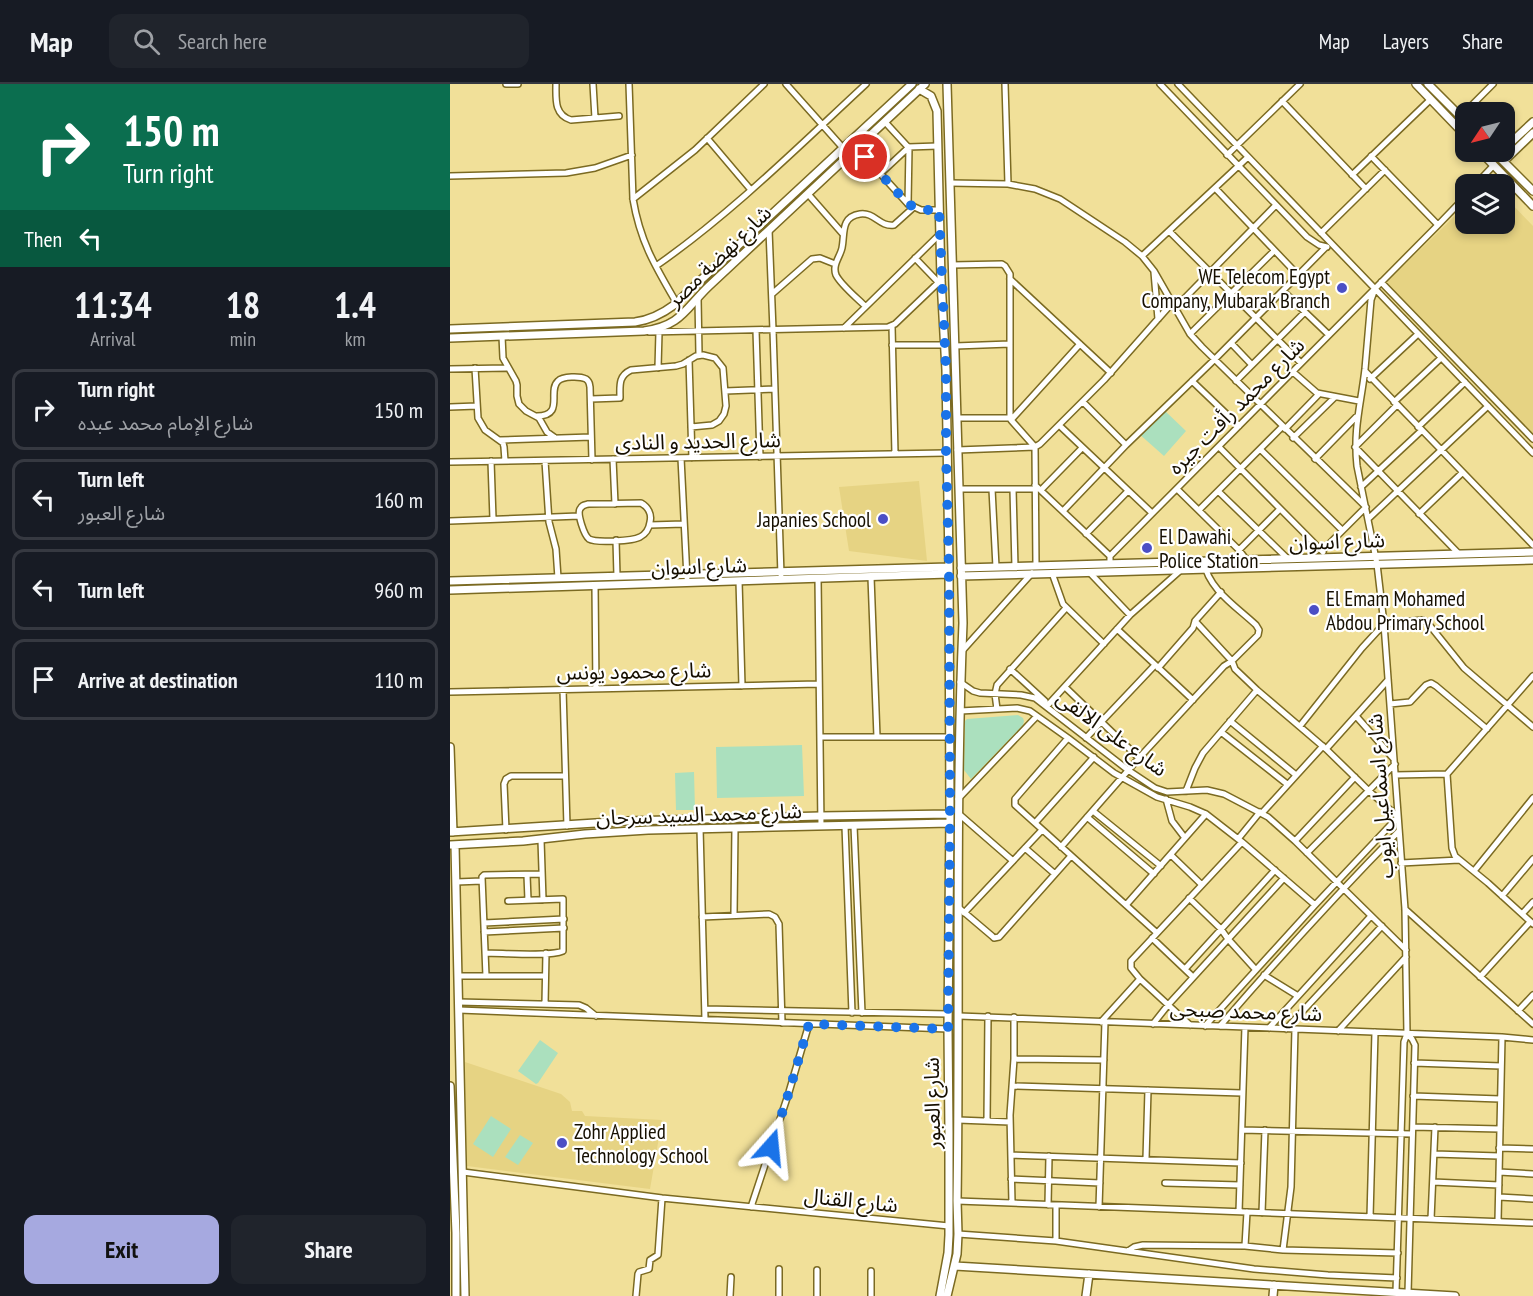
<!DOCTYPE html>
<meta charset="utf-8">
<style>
:root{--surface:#171b24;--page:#20242c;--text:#f1f3f6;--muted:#9ea1a6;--line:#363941;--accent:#a6a9e0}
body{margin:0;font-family:"PT Sans Narrow","Noto Sans Arabic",sans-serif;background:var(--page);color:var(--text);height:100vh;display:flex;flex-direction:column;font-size:22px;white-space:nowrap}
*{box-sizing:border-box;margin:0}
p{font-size:20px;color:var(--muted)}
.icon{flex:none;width:33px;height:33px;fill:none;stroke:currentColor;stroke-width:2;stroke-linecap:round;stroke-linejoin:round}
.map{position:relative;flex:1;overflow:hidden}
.details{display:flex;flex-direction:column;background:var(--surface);width:450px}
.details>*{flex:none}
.top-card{background:#0b6e4f;color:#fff;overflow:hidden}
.needle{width:39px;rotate:235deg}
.tools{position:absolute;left:1005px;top:18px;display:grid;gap:12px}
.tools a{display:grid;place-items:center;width:60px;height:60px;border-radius:12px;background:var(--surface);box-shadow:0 3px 9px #0003;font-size:30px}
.pin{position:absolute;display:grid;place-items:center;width:51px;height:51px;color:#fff;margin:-26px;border:3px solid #fff;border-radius:50%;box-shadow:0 2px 6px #0007}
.me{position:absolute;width:66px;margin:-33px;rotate:18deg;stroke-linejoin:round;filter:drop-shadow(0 0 4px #0008)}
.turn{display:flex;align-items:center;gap:21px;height:126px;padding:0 24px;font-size:27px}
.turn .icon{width:78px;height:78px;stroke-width:2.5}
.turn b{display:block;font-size:42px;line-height:51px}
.then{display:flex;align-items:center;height:57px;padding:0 24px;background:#0003;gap:12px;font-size:22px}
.eta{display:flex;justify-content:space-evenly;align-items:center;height:102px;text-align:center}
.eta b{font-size:36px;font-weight:700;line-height:42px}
.primary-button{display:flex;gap:12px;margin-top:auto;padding:12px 24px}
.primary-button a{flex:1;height:69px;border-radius:12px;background:var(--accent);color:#111;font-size:24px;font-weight:700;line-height:69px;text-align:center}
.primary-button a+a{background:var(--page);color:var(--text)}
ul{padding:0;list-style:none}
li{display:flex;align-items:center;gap:18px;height:81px;margin:0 12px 9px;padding:0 12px;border:3px solid var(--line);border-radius:12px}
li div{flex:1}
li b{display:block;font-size:22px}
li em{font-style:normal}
header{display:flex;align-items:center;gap:36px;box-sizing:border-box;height:84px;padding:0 30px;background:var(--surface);border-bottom:2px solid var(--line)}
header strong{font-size:28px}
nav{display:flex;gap:33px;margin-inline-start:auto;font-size:21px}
.search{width:420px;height:54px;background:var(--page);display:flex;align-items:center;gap:15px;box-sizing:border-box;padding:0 21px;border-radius:12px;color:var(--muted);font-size:22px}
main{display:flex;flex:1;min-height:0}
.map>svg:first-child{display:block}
.built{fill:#e6d383}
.green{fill:#abe0be}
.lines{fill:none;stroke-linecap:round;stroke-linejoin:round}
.minor-casing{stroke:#7b6a22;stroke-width:8}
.tertiary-casing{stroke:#7b6a22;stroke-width:10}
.minor{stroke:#fff;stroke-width:5}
.tertiary{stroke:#fff;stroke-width:7}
.route{stroke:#1a73e8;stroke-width:10;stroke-dasharray:0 18}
.poi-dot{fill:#4b4fc5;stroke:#fff;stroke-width:2}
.labels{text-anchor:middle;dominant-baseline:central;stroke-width:4.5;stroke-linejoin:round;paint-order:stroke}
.street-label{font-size:21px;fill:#160f00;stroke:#fff}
.poi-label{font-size:21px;fill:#160f00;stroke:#fff;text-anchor:start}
</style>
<header>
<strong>Map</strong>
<div class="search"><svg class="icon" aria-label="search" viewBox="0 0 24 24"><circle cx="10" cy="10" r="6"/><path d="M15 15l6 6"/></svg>Search here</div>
<nav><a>Map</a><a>Layers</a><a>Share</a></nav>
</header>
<main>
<section class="details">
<div class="top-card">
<div class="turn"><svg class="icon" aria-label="right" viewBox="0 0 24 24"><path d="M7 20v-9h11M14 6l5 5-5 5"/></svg><div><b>150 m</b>Turn right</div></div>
<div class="then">Then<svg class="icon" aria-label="left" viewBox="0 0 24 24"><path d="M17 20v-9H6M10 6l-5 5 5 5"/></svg></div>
</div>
<div class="eta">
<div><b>11:34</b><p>Arrival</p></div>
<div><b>18</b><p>min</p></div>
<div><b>1.4</b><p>km</p></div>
</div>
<ul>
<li><svg class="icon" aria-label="right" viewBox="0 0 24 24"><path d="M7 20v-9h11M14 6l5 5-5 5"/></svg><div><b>Turn right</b><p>شارع الإمام محمد عبده</p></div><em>150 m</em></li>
<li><svg class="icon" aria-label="left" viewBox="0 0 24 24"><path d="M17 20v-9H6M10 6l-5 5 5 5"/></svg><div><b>Turn left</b><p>شارع العبور</p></div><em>160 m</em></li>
<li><svg class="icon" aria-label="left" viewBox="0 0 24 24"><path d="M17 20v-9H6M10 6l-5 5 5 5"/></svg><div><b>Turn left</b></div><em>960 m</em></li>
<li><svg class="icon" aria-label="arrive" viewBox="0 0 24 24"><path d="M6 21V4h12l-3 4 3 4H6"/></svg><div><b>Arrive at destination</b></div><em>110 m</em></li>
</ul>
<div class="primary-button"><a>Exit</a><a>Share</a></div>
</section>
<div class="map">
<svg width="1083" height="1212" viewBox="0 0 1083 1212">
<rect width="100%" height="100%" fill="#f1e099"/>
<!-- built -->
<path class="built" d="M1055,113L1083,142V351L936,199L1015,122L1016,140H1054Z
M469,397L477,477L399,467L389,403Z
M15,978L111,1010L120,1018L122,1027H132L135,1032L212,1036L200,1105L17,1082Z"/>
<!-- green -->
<path class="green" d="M713,325L736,347L714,372L688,349Z
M568,631L573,634L574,637L573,641L521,695L514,686L515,637L517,635Z
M352,661L354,712L267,714L266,663Z
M244,688L245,726H226L225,689Z
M90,956L108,969L88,999L86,1000L68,987Z
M41,1032L61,1045L43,1073L23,1060Z
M70,1051L83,1059L68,1081L55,1073Z"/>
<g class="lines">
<defs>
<path id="minor" d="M56,0H68
M106,0C106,15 104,31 121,36L169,32
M143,0L145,34
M179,0L183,115C190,157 205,182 226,218
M336,0L393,64
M555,0L558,100
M710,0L857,153L869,161L877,163
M728,0L1083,369
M832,17L916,105
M1010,33L1043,0
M435,38L458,63L488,62
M257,54L301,106
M407,64L458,120L471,126H489
M777,71L850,0
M921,72L988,141
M430,90L459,63
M902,91L981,15
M0,92L116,89L145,84L182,71
M500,99L558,100L585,105L610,115L675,158L692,172L704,187L740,250L752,263L916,423L872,467
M1026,100L1044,81
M765,104L848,191
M358,110L393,150
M183,115L245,66L314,0
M458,120L459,63
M319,146L323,246L331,491
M719,147L851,279
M871,149L935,86
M692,172L798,73
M465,174L489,199
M502,181L552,180L555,182L560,190V334L561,336L585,363L586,482
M206,182C282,129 348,63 416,0
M704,188L708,235
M560,195L661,289
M931,198L1083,355
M925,205L921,216C919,239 917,262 915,285C911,320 903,345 907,382L927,480L934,540L955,825L957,950L954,958L946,1208
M833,207L879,251
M322,210L362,175L370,174L385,180
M248,214L249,271
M415,222C407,214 391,201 386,191C382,181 390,173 392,164C395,150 390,133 410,130C425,128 429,143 444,141L464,123
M726,223L826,121
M442,242L445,370
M394,244L490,150
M306,246L310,373
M199,248L438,243L445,240L491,196
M740,250L824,167
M52,252L53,274L66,297L67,301V312L69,320L76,327L89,334L97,348L104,353
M781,259L802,281
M442,261H495
M505,262L560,260
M239,276L242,374
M25,284L28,334L35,346L53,359L54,363L55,377
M208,284L209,248
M0,285L57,284
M915,287L1083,461
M843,288L867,309L909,317
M920,295L968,250
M742,297L789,342
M786,297L855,228
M275,307L325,305
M141,315L170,314C170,302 168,292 181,286L226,282L233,280L246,272L253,271L265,274L273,284L276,322L274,330L269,337L262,341L241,343
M633,318L676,361
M944,318L991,274
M947,321L905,363L1009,470
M0,323L27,322
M87,332C115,332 97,307 108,297C113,292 130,292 136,295C140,298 139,299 140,303L142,376
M507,334H560
M561,336L630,260
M610,342L702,429
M968,343L1015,298
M835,345L869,310
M843,354L885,313
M50,356L141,353
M769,363L873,468
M810,365L892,446
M507,366L585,363L590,360L654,296L723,218
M231,374L237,494
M163,375L165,420
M865,375L906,333
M41,377L43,435
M95,377L99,438L106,465L108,494
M0,378L496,369
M585,401L660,472
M911,403L971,347
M509,405H585
M542,405L546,483
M563,405L565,483
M727,405L789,466L795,474L796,479
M591,406L632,364
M768,407L838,475
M191,419C198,423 202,430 200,438C199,445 196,450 190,453C183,457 146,459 139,455C134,451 127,430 130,425C132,421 134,421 138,420Z
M749,426L832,343
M613,427L676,361L764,276L876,163
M969,430L1012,389
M918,435L1038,322
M0,437L129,432
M200,441L234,440
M636,450L678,407
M166,456L167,492
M789,466L830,425
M660,480V472L988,141L1016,112
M639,488L680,531
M602,489L613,520L654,560
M421,493L427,653
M368,494L371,742
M289,497L292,602
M145,501L146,605
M745,537L782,577L785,585L807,606L876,665L918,706L948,733L865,821L755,942
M667,545L743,616
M512,567L582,489
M708,584L743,544L745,537L771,508
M560,585L595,617
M1083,592L997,690L1002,764L1005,772L1038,799L1083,840
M510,598L523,607L530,609L571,611L585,614L678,686L705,704L717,708L757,706L774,710L818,733L845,757L956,866
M615,603L689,674
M113,605L117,742
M0,608L369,600
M940,620L960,618L976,601L981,599L986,602L1037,645
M597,622L680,531L732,485
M547,625L545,610L547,601L616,524
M510,627L567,624L580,627L618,654L664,689L707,713L740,723L756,730L792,758L865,821
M906,632L943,674
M780,637L846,691
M850,642L912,564L934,540L972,536L977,538L1014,584L1083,643
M771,648L837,700
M370,653H500
M618,654L565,715V721L707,849
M636,654L705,581
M876,665L938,596
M945,691L997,690
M736,707L745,684L753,669L807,606
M508,715L587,632
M716,715L722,737L735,754
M643,727L711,782
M812,729L873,662
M509,730L563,777
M637,733L704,790
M585,739L644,673
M395,742L402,929
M404,742L412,929
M250,744L255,935
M56,746L54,700L56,695L61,692H115
M788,755L810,728
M91,756L93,816
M845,757L905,693
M611,763L689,674L774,582L782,577L808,551L809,546L806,541C787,523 758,505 754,478
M575,764L605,790
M857,769L945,680
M721,771L752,801
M951,779L1009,776
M1024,787L1083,714
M77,791L78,816
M6,798L32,797
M1052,812L1083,775
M739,814L771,845L778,855L806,886
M676,821L756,730
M509,824L542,852L544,854L549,853L621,772
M955,825L1083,940
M514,829L592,746
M284,830L285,744
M1072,830L1083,818
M252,833L319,830L325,833L329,840L332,939
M34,839L114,835
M34,848L114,844
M702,854L743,893
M35,869C53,869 99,873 113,867V815L58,817
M735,885L825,786
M814,891L848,912
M8,892H95
M36,892L32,793L34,791L92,790
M1030,893L1080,838
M8,918L129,921L136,924L146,932
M95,920L96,869
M255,925L498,930
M9,926L498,945
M1068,927L1083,911
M509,932L1052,953L1083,956
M651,938L690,895
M703,940L718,921L834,794
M740,941L690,895L681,884V877L792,758
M770,942C828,875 887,810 949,747
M819,944L921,832
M836,945L932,842
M888,947L956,873
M957,950L962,955L965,961L958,1209
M564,975L654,976
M964,979L1051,982
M563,1002L792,1009
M963,1012L1050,1015
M508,1036L560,1038
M537,1037L538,932
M963,1043L1050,1045
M792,1046L962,1050
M1049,1064L1083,1065
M984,1070L1049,1072
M561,1071L791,1079
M696,1075L698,1006
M13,1088L212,1114L499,1142
M1049,1088L1083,1090
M561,1095L650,1099
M983,1098L1049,1101
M715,1099L790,1101
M1049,1113L1083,1115
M507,1117L1083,1139
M562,1119L560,1031L564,975V933
M598,1121L599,1072
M301,1123L339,1008L359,940
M649,1123L655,938
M789,1128L795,943
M812,1129L815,1046
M920,1133L925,948
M981,1135L985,1043
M1048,1137L1052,953
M508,1150L606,1157L804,1185L878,1191L947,1194
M606,1157V1121
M795,1162L833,1166L948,1169
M833,1166L841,1103L845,945
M678,1167L684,1163L693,1161L795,1162L797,1128
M329,1185V1212
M367,1186V1212
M186,1212L188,1190L189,1188L199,1185L200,1176L208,1171L212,1114
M280,1212L281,1193
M421,1212V1187"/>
<path id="tertiary" d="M497,0L513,539C505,732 510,925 507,1117L508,1150L507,1170L497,1212
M966,0L1016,52
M978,0L1016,38
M469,5L481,12L487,27L491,196L496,286L499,483L500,730L498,945L499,1049V1151L498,1169L490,1212
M1054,65L1083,38
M1031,68L1083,122
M1044,68L1083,107
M1054,77L1083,49
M0,245L185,238C200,236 212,230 224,221L462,0
M0,254L194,247C231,242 235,225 259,202L475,0
M511,484L1083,468
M511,492L1083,476
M0,497L499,483
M0,506L499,490
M0,663L3,748
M0,748L177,737L371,732L500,730
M0,761L73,757L135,750L198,746L500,739
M5,761L15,1212
M0,1002L6,1149V1212
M505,1182L1005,1212
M636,1212L639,1190
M823,1212L824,1201"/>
</defs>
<!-- minor casing -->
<use href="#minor" class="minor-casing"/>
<!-- tertiary casing -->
<use href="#tertiary" class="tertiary-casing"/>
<!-- minor -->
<use href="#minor" class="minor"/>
<!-- tertiary -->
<use href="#tertiary" class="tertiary"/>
</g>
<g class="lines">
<!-- route -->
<path class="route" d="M321,1063L339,1008L359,940L498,945L500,730L499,483L496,369V286L489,126H471L458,120L415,73"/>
</g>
<!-- markers -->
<g class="poi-dot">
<circle cx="892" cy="204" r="6"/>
<circle cx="433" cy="435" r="6"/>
<circle cx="697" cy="464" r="6"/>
<circle cx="864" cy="526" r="6"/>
<circle cx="112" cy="1059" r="6"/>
</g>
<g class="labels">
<!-- street labels -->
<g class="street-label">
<text transform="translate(269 172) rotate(-44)">شارع نهضة مصر</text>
<text transform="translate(786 322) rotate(-45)">شارع محمد رأفت جيره</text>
<text transform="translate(248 357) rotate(-1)">شارع الحديد و النادى</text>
<text transform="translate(887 457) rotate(-2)">شارع اسوان</text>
<text transform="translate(249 482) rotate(-2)">شارع اسوان</text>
<text transform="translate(184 587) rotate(-1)">شارع محمود يونس</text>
<text transform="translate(662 649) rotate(36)">شارع على الالفى</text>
<text transform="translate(930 712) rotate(-94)">شارع اسماعيل ايوب</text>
<text transform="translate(249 730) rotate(-2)">شارع محمد السيد سرحان</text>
<text transform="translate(796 927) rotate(2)">شارع محمد صبحى</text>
<text transform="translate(482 1019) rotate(-91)">شارع العبور</text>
<text transform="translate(401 1116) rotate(6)">شارع القنال</text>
</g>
<!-- poi labels -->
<g class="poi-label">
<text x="880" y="192" text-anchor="end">WE Telecom Egypt<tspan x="880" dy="24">Company, Mubarak Branch</tspan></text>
<text x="421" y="435" text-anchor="end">Japanies School</text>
<text x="709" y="452">El Dawahi<tspan x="709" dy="24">Police Station</tspan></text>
<text x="876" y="514">El Emam Mohamed<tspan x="876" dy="24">Abdou Primary School</tspan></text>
<text x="124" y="1047">Zohr Applied<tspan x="124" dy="24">Technology School</tspan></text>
</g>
</g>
</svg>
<div class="tools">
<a><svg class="needle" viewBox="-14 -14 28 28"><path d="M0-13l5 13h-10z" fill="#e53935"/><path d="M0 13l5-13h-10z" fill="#9ea1a6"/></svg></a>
<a><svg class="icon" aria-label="layers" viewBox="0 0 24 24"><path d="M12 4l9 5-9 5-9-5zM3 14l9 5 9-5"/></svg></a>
</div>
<div class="pin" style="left:415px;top:73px;background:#d93025"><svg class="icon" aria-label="arrive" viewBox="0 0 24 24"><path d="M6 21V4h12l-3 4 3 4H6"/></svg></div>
<svg class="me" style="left:321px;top:1063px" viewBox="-20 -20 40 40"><path d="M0-17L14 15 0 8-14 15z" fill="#1a73e8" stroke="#fff" stroke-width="4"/></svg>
</div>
</main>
